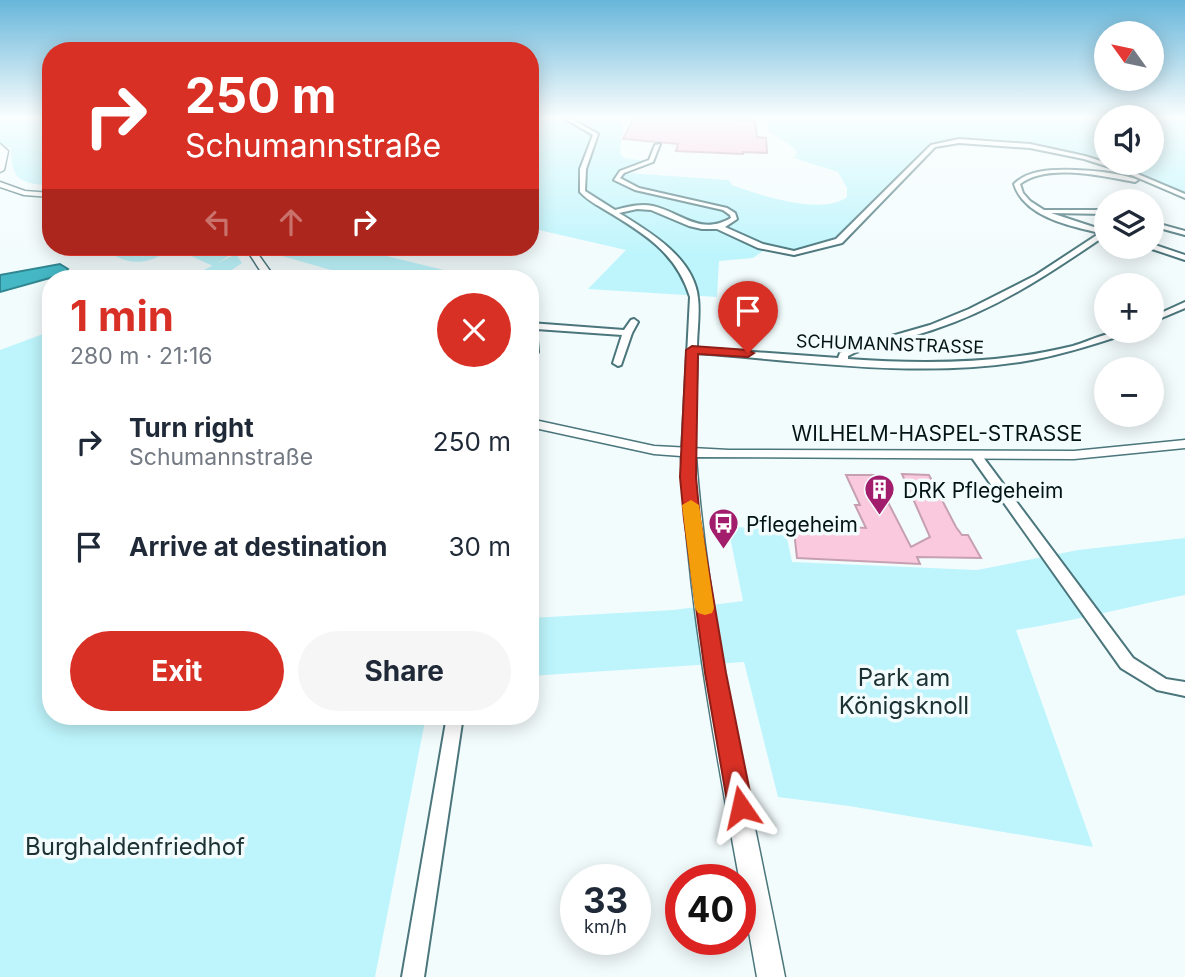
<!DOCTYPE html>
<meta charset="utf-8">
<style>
:root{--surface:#fff;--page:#f6f6f7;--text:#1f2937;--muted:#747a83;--accent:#d93025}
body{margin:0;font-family:Inter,sans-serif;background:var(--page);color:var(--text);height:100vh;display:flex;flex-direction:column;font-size:26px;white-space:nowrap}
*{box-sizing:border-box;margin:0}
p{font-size:23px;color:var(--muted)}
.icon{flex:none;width:38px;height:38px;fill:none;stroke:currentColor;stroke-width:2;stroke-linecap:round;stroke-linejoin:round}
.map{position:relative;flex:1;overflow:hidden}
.panel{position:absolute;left:42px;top:270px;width:497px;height:455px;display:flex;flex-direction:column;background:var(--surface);border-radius:28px;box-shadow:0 4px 18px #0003}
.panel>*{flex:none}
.hud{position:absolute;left:42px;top:42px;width:497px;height:214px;border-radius:28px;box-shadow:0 4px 18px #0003;background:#d93025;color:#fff;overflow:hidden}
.needle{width:46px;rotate:303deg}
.buttons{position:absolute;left:1094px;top:21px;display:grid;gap:14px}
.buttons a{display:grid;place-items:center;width:70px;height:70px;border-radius:50%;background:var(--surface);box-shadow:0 4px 18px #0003;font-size:35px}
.speed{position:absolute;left:560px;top:864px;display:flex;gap:14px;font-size:35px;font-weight:700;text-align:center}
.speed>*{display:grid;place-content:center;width:91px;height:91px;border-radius:50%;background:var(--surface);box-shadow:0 4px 18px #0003;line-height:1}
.speed small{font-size:18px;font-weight:400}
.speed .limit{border:10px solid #d22;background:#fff;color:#111}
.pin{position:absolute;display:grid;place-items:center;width:60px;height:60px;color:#fff;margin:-72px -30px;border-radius:50% 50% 50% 0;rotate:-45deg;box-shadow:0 0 7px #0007}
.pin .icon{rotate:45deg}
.me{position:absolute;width:77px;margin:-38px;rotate:349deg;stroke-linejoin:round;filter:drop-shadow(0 0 5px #0008)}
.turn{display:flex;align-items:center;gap:24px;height:147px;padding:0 28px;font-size:32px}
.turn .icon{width:91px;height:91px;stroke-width:2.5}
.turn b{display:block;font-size:49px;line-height:60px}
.lanes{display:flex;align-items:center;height:66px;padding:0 28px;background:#0003;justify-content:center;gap:35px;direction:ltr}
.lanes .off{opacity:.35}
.round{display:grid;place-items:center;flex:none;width:74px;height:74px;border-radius:37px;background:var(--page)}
.overview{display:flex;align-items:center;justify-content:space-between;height:119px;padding:0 28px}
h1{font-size:42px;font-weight:700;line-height:52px;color:var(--accent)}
.primary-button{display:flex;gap:14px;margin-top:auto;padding:14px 28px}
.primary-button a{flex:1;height:80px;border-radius:42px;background:var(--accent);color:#fff;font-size:28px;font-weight:700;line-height:80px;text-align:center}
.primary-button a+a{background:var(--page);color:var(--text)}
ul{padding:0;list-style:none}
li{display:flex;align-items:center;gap:21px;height:105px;padding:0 28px}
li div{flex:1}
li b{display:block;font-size:26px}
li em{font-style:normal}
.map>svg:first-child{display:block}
.green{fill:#bef5fc}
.water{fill:#45b8c6;stroke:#318791;stroke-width:2}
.building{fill:#fac9de;stroke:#c6a0b0;stroke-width:2}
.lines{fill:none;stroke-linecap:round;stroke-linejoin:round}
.minor-casing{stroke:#4a767c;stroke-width:4}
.tertiary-casing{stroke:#4a767c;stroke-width:3}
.minor{fill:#fff;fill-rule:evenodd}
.tertiary{fill:#fff;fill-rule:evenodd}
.route{fill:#d93025;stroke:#8d1f18;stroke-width:2}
.slow{fill:#f59e0b}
.labels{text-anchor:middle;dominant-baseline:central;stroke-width:7;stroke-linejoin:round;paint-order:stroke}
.far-street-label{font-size:18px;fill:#031416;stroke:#f3fcfd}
.street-label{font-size:21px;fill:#031416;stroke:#f3fcfd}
.poi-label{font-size:21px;fill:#031416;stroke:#f3fcfd;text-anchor:start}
.near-park-label{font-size:24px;fill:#1c3133;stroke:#f3fcfd}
</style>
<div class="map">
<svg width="1185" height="977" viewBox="0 0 1185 977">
<rect width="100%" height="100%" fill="#f3fcfd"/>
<!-- green -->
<path class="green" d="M0,118H51V185C20,184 11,180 11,148L0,144Z
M530,118L617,119L623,123L620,153L624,158L648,161L625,169L627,173L729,180L732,185C759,195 822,216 847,197V188L838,172L794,158L797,152L789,144L768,131L767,120L763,118H1106V161C1058,150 975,126 929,146L839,238L800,250L770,246L753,258L719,261L717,297L588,289L626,250L530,228Z
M1152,118H1185V192L1110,163H1152Z
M118,247H168L172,249C148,264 133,267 108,252Z
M194,247H218L230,255L213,266L182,252Z
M266,247H350L468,276L488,278H359L268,252Z
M236,254L242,263L220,278H188Z
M51,331V716H426L375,977H0V350Z
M728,527L785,528L792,562L977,570L1078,550L1185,538V595C1128,607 1073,621 1016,630L1093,847L849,806L778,797L744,662L530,676V618L673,610L743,601Z"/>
<!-- water -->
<path class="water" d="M60,264L68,269L64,274L0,292V275Z"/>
<!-- building -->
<path class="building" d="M634,118L755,120L757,137L766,138L767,153L743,152V154L676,151L678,144L623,139Z
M902,474L929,475L956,527L962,535H968L981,558L917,557L920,564L797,558L794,531L805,532L804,528L835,530L834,526L866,528L855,505H860L846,475H874L911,547L930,537Z"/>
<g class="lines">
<defs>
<path id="minor" d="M564,118H570L598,134L586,169L585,191L615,210C627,207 640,203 653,206C682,213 700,236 731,218L730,215L723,210L635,190L614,180L620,171L649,160L655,145L660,144L653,162L624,173L620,178L639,188L727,208L735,213L737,219L725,227L763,244L794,251L836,239L931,145L959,139L1030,144L1085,156L1126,169L1185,194V198L1122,171L1084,159L1030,148L959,143L935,147L842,243L794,255L758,248L717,229H702L689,226L651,210L637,209L619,213C650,232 694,258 698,298C700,314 697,332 697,348L838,358L840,353L850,348L930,325L969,309L1036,275L1100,233C1070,226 1024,217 1014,184C1021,177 1029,174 1038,172C1061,167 1117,171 1138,180L1135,182C1102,176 1048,163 1020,184L1023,193L1030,201L1044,210H1106V214L1051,213L1106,231V235C1052,272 997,309 935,329C909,338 882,344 856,352L848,356V359C905,363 963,364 1020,356C1037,354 1056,350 1073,346C1092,340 1109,331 1129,331L1128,333C1093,345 1058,356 1020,362C914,378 803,361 697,353L694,452L688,455L682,452L690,297C677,255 648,236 612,214C601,207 589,202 580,192V169L593,135Z
M1152,222L1185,231V235L1152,226Z
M1152,244L1185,255V260L1149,248Z
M1185,302V308L1152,322V317Z
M634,319L638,322L632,333L621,365L618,366L613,363L622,335L536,329L538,352L536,354H530V323L624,330L631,320Z
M976,452L980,453L1133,658L1166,679L1185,682V696L1157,690L1121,668L970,455Z
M447,716H463L424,977H402Z"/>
<path id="tertiary" d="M0,144L8,151L4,170L0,172Z
M0,182L25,191L51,193V197L24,195L0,187Z
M245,247H253L275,278H265Z
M530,419L654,446L729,450L1074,451L1185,440V448L1074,459L696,457C709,632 752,805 785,977H757C727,805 689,631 681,456L654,454L530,427Z"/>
</defs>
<!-- minor casing -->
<use href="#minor" class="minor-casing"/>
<!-- tertiary casing -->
<use href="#tertiary" class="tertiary-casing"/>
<!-- minor -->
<use href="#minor" class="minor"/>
<!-- tertiary -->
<use href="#tertiary" class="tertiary"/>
</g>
<!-- sky -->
<linearGradient id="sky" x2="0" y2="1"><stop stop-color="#67b6da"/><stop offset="0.46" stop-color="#fafefe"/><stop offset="1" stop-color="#fafefe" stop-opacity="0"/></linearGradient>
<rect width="1185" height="255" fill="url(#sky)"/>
<!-- route -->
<path class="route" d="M692,346L748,350L754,353L748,357L698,354L696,477L700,519L726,673L753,807L749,815L741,818L732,815L728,807L705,673L684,519L680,477L686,350Z"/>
<!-- slow -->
<path class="slow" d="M691,500L699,505L714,608L712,613L705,615L698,613L695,608L682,505Z"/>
<!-- icons -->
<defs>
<symbol id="building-pin" viewBox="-11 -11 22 30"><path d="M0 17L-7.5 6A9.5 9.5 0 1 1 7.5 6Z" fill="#a21d6c" stroke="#f3fcfd"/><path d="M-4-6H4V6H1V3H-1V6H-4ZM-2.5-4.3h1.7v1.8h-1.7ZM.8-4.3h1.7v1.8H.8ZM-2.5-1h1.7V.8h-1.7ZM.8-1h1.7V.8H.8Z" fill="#fff"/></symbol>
<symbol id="bus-pin" viewBox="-11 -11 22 30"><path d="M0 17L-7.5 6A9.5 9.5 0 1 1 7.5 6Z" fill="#a21d6c" stroke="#f3fcfd"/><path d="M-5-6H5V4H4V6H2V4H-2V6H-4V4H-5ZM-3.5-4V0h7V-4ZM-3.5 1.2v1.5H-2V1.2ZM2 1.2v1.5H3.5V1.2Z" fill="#fff"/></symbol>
</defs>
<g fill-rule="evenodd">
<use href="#building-pin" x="862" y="472" width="35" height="47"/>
<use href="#bus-pin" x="706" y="506" width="35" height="47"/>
</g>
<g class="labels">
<!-- far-street labels -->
<g class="far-street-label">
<text transform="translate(890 344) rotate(2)">SCHUMANNSTRASSE</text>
</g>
<!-- street labels -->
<g class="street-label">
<text x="937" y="433">WILHELM-HASPEL-STRASSE</text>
</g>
<!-- poi labels -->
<g class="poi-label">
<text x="903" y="490">DRK Pflegeheim</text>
<text x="746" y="524">Pflegeheim</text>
</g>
<!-- near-park labels -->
<g class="near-park-label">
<text x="904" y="677">Park am<tspan x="904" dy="28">Königsknoll</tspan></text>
<text x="135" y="846">Burghaldenfriedhof</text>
</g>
</g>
</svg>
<div class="buttons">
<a><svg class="needle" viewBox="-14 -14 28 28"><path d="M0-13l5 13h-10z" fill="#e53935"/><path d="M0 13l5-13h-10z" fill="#747a83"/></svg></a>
<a><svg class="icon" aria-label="sound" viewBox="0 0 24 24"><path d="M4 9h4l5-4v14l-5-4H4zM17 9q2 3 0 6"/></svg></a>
<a><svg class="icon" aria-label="layers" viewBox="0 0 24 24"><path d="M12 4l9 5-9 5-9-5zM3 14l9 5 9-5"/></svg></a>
<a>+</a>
<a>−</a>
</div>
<div class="speed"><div>33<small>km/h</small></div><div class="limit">40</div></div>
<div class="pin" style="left:748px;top:353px;background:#d93025"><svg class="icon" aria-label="arrive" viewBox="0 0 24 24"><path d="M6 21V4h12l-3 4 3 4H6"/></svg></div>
<svg class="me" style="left:741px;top:807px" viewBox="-20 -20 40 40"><path d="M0-17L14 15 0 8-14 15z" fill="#d93025" stroke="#fff" stroke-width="4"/></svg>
<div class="hud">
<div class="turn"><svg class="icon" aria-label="right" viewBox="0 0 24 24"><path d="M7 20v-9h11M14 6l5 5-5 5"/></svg><div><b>250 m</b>Schumannstraße</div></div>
<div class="lanes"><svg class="icon off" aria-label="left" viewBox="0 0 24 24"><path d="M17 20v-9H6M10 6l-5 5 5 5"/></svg><svg class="icon off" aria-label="ahead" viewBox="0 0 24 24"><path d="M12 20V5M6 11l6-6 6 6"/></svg><svg class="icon" aria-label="right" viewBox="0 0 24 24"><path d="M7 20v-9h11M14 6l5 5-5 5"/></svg></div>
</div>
<section class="panel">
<div class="overview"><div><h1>1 min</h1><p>280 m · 21:16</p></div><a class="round" style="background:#d93025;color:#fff"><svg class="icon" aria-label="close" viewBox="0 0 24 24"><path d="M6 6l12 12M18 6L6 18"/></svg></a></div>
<ul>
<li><svg class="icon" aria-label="right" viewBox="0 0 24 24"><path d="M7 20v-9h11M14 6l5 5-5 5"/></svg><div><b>Turn right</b><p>Schumannstraße</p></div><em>250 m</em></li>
<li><svg class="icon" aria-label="arrive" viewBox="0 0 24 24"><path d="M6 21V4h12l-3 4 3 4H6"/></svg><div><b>Arrive at destination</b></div><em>30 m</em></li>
</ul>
<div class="primary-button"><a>Exit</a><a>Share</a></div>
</section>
</div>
